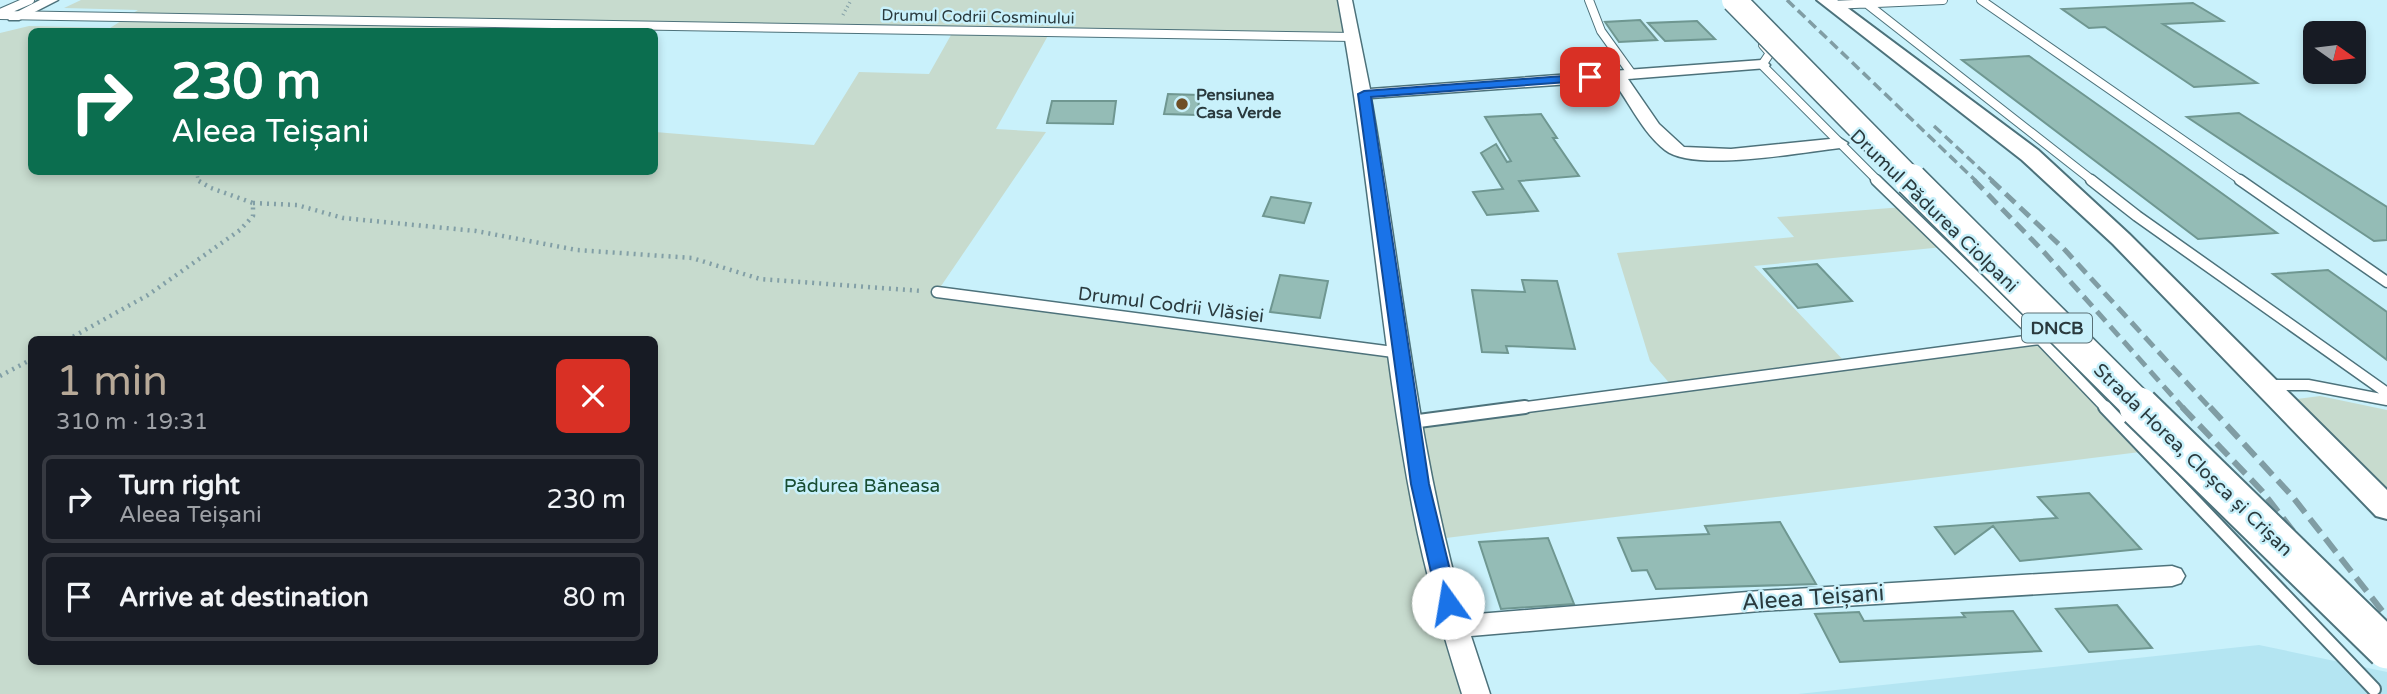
<!DOCTYPE html>
<meta charset="utf-8">
<style>
:root{--surface:#171b24;--page:#242831;--text:#f1f3f6;--muted:#9ea1a6;--line:#363941;--accent:#b7a998}
body{margin:0;font-family:"Varela Round",sans-serif;background:var(--page);color:var(--text);height:100vh;display:flex;flex-direction:column;font-size:26px;white-space:nowrap}
*{box-sizing:border-box;margin:0}
p{font-size:23px;color:var(--muted)}
.icon{flex:none;width:38px;height:38px;fill:none;stroke:currentColor;stroke-width:2;stroke-linecap:round;stroke-linejoin:round}
.map{position:relative;flex:1;overflow:hidden}
.side{position:absolute;left:28px;top:336px;width:630px;height:329px;display:flex;flex-direction:column;background:var(--surface);border-radius:10px;box-shadow:0 4px 10px #0003}
.side>*{flex:none}
.banner{position:absolute;left:28px;top:28px;width:630px;height:147px;border-radius:10px;box-shadow:0 4px 10px #0003;background:#0b6e4f;color:#fff;overflow:hidden}
.needle{width:46px;rotate:104deg}
.buttons{position:absolute;left:2303px;top:21px;display:grid;gap:14px}
.buttons a{display:grid;place-items:center;width:63px;height:63px;border-radius:10px;background:var(--surface);box-shadow:0 4px 10px #0003;font-size:35px}
.pin{position:absolute;display:grid;place-items:center;width:60px;height:60px;color:#fff;margin:-30px;border-radius:14px;box-shadow:0 4px 10px #0006}
.me{position:absolute;width:77px;margin:-38px;rotate:347deg;stroke-linejoin:round;filter:drop-shadow(0 0 5px #0008)}
.turn{display:flex;align-items:center;gap:24px;height:147px;padding:0 28px;font-size:32px}
.turn .icon{width:91px;height:91px;stroke-width:2.5}
.turn b{display:block;font-size:49px;line-height:60px}
.round{display:grid;place-items:center;flex:none;width:74px;height:74px;border-radius:10px;background:var(--page)}
.headline{display:flex;align-items:center;justify-content:space-between;height:119px;padding:0 28px}
h1{font-size:42px;font-weight:600;line-height:52px;color:var(--accent)}
ul{padding:0;list-style:none}
li{display:flex;align-items:center;gap:21px;height:88px;margin:0 14px 10px;padding:0 14px;border:4px solid var(--line);border-radius:10px}
li div{flex:1}
li b{display:block;font-size:26px}
li em{font-style:normal}
.map>svg:first-child{display:block}
.built{fill:#b4e5f2}
.green{fill:#c7dbce;fill-rule:evenodd}
.building{fill:#94bcb6;stroke:#6f9791;stroke-width:2}
.lines{fill:none;stroke-linecap:round;stroke-linejoin:round}
.service-far2-casing{stroke:#4d727b;stroke-width:10}
.service-far1-casing{stroke:#4d727b;stroke-width:13}
.service-casing{stroke:#4d727b;stroke-width:16}
.minor-casing{stroke:#4d727b;stroke-width:3}
.tertiary-casing{stroke:#4d727b;stroke-width:4}
.path-far1{stroke:#829fa6;stroke-width:3.5;stroke-dasharray:1 3.5;stroke-linecap:butt}
.path{stroke:#829fa6;stroke-width:4.5;stroke-dasharray:2 5;stroke-linecap:butt}
.service-far2{stroke:#fff;stroke-width:8}
.service-far1{stroke:#fff;stroke-width:10}
.service{stroke:#fff;stroke-width:12}
.minor{fill:#fff;fill-rule:evenodd}
.tertiary{fill:#fff;fill-rule:evenodd}
.rail-far2{stroke:#809da4;stroke-width:3.5;stroke-dasharray:10 5;stroke-linecap:butt}
.rail-far1{stroke:#809da4;stroke-width:5;stroke-dasharray:13 7;stroke-linecap:butt}
.rail{stroke:#809da4;stroke-width:6;stroke-dasharray:17 8;stroke-linecap:butt}
.primary-bridge-far2-casing{stroke:#4d727b;stroke-width:27;stroke-linecap:butt}
.primary-bridge-far1-casing{stroke:#4d727b;stroke-width:35;stroke-linecap:butt}
.primary-bridge-casing{stroke:#4d727b;stroke-width:43;stroke-linecap:butt}
.primary-bridge-far2{stroke:#fff;stroke-width:24}
.primary-bridge-far1{stroke:#fff;stroke-width:32}
.primary-bridge{stroke:#fff;stroke-width:39}
.route{fill:#1a73e8;stroke:#114b97;stroke-width:2}
.poi-dot{fill:#704f26;stroke:#c9f1fb;stroke-width:2.5}
.labels{text-anchor:middle;dominant-baseline:central;stroke-width:5;stroke-linejoin:round;paint-order:stroke}
.far-street-label{font-size:16px;fill:#2a3a3e;stroke:#c9f1fb}
.far-poi-label{font-size:16px;font-weight:bold;fill:#2a3a3e;stroke:#c9f1fb;text-anchor:start}
.shield{fill:#c9f1fb;stroke:#5a7177;stroke-width:2}
.shield-label{font-size:18px;font-weight:bold;fill:#2a3a3e}
.street-label{font-size:19px;fill:#2a3a3e;stroke:#c9f1fb}
.park-label{font-size:19px;fill:#184d31;stroke:#c9f1fb}
.near-street-label{font-size:23px;fill:#2a3a3e;stroke:#c9f1fb}
</style>
<div class="map">
<svg width="2387" height="694" viewBox="0 0 2387 694">
<rect width="100%" height="100%" fill="#c9f1fb"/>
<!-- built -->
<path class="built" d="M2259,645L2387,672V694H1798Z"/>
<!-- green -->
<path class="green" d="M81,0H1345L1353,37L1050,32L996,129L1046,132L937,292L1401,353L1478,694H0V33L29,26L110,28L138,10L64,8ZM565,29L951,35L929,74L859,72L814,145L655,132L654,172H32V32L561,31ZM32,340H654V662H32Z
M1903,207L1943,247L1754,266L1846,363L2040,339L2148,451L1446,538L1433,483L1422,420L1672,386L1650,361L1617,253L1794,237L1777,217Z
M2320,396L2387,410V490L2297,399Z"/>
<!-- building -->
<path class="building" d="M2193,3L2223,21L2163,24L2257,83L2194,87L2105,27L2089,28L2062,9Z
M1640,20L1657,40L1619,42L1605,22Z
M1697,21L1715,39L1665,41L1648,23Z
M2029,56L2163,151L2277,233L2198,239L1962,60Z
M1168,94L1200,95L1197,115L1164,114Z
M1052,101H1116L1113,124L1047,123Z
M2239,113L2387,207V240L2374,241L2187,117Z
M1541,114L1557,138H1553L1579,176L1519,181L1538,211L1487,215L1473,192L1503,189L1481,153L1496,144L1507,162L1511,161L1485,117Z
M1271,197L1311,203L1304,223L1263,216Z
M1817,264L1852,301L1798,308L1764,269Z
M2328,270L2387,312V360L2273,274Z
M1280,275L1328,281L1320,318L1270,312Z
M1522,280L1557,281L1575,349L1506,346L1508,353L1482,352L1472,290L1525,292Z
M2089,493L2141,549L2020,561L1993,526L1955,554L1935,527L2057,518L2038,497Z
M1780,522L1816,584L1656,589L1647,570L1632,571L1618,538L1709,534L1705,526Z
M1548,538L1574,604L1501,609L1479,542Z
M2117,605L2152,648L2089,652L2056,609Z
M2013,611L2041,651L1840,662L1815,614L1859,612L1864,621L1965,617L1962,613Z"/>
<g class="lines">
<defs>
<path id="service-far2" d="M1589,0L1601,31L1632,74
M1981,0L2242,181
M1866,3L2093,181
M1832,5L1943,0
M0,13L30,0
M0,15L1353,37
M1763,45L1770,53L1762,65L1878,181"/>
<path id="service-far1" d="M1876,180L2040,339L2107,409
M2091,180L2137,216L2387,393
M2240,180L2387,282
M937,292L1401,353
M2267,385H2308L2387,400
M1512,409L2040,339"/>
<path id="service" d="M2105,407L2374,689
M1411,422L1525,407"/>
<path id="minor" d="M40,0H58L19,20H9L7,17Z
M1338,0H1352L1370,89L1762,60L1767,62L1770,65L1767,68L1628,79L1659,124L1684,147L1731,149L1840,138L1848,143L1840,148C1802,152 1694,173 1665,150C1642,132 1630,103 1613,81L1371,98C1402,271 1416,446 1465,615L1760,591L2172,566L2181,569L2185,576L2181,583L2172,586L1760,611L1471,636L1490,694H1462C1443,633 1425,573 1413,510C1380,341 1370,169 1338,0Z"/>
<path id="tertiary" d="M1817,0H1837L2038,150L2129,234L2387,490V519L2376,516L2113,244L2022,160Z"/>
</defs>
<!-- service-far2 casing -->
<use href="#service-far2" class="service-far2-casing"/>
<!-- service-far1 casing -->
<use href="#service-far1" class="service-far1-casing"/>
<!-- service casing -->
<use href="#service" class="service-casing"/>
<!-- minor casing -->
<use href="#minor" class="minor-casing"/>
<!-- tertiary casing -->
<use href="#tertiary" class="tertiary-casing"/>
<!-- path-far1 -->
<path class="path-far1" d="M843,15L851,0
M197,172L198,181"/>
<!-- path -->
<path class="path" d="M253,203L297,205L343,218L476,231L577,250L692,258L760,279L922,291
M67,340L148,295L240,230L253,216V203L211,188L197,180
M0,376L32,359"/>
<!-- service-far2 -->
<use href="#service-far2" class="service-far2"/>
<!-- service-far1 -->
<use href="#service-far1" class="service-far1"/>
<!-- service -->
<use href="#service" class="service"/>
<!-- minor -->
<use href="#minor" class="minor"/>
<!-- tertiary -->
<use href="#tertiary" class="tertiary"/>
<!-- rail-far2 -->
<path class="rail-far2" d="M1787,0L1976,181
M1934,126L1993,181"/>
<!-- rail-far1 -->
<path class="rail-far1" d="M1974,180L2043,251L2184,409
M1991,180L2065,250L2211,409"/>
<!-- rail -->
<path class="rail" d="M2182,407L2262,491L2387,652
M2210,407L2292,496L2387,617"/>
<defs>
<path id="primary-bridge-far2" d="M1734,0L1912,181"/>
<path id="primary-bridge-far1" d="M1911,180L2141,409"/>
<path id="primary-bridge" d="M2139,407L2387,649"/>
</defs>
<!-- primary-bridge-far2 casing -->
<use href="#primary-bridge-far2" class="primary-bridge-far2-casing"/>
<!-- primary-bridge-far1 casing -->
<use href="#primary-bridge-far1" class="primary-bridge-far1-casing"/>
<!-- primary-bridge casing -->
<use href="#primary-bridge" class="primary-bridge-casing"/>
<!-- primary-bridge-far2 -->
<use href="#primary-bridge-far2" class="primary-bridge-far2"/>
<!-- primary-bridge-far1 -->
<use href="#primary-bridge-far1" class="primary-bridge-far1"/>
<!-- primary-bridge -->
<use href="#primary-bridge" class="primary-bridge"/>
</g>
<!-- route -->
<path class="route" d="M1590,74L1594,75V80L1371,97L1429,484L1458,603L1455,609L1448,611L1441,609L1438,603L1411,484L1358,94L1364,91Z"/>
<!-- markers -->
<circle class="poi-dot" cx="1182" cy="104" r="7"/>
<g class="labels">
<!-- far-street labels -->
<g class="far-street-label">
<text transform="translate(978 17) rotate(1)">Drumul Codrii Cosminului</text>
</g>
<!-- far-poi labels -->
<g class="far-poi-label">
<text x="1196" y="95">Pensiunea<tspan x="1196" dy="18">Casa Verde</tspan></text>
</g>
<!-- shield labels -->
<rect class="shield" x="2022" y="313.5" width="70" height="29" rx="5"/>
<g class="shield-label">
<text x="2057" y="328">DNCB</text>
</g>
<!-- street labels -->
<g class="street-label">
<text transform="translate(1934 211) rotate(44)">Drumul Pădurea Ciolpani</text>
<text transform="translate(1171 305) rotate(7)">Drumul Codrii Vlăsiei</text>
<text transform="translate(2193 460) rotate(44)">Strada Horea, Cloșca și Crișan</text>
</g>
<!-- park labels -->
<g class="park-label">
<text x="862" y="486">Pădurea Băneasa</text>
</g>
<!-- near-street labels -->
<g class="near-street-label">
<text transform="translate(1813 598) rotate(-4)">Aleea Teișani</text>
</g>
</g>
</svg>
<div class="buttons">
<a><svg class="needle" viewBox="-14 -14 28 28"><path d="M0-13l5 13h-10z" fill="#e53935"/><path d="M0 13l5-13h-10z" fill="#9ea1a6"/></svg></a>
</div>
<div class="pin" style="left:1590px;top:77px;background:#d93025"><svg class="icon" aria-label="arrive" viewBox="0 0 24 24"><path d="M6 21V4h12l-3 4 3 4H6"/></svg></div>
<svg class="me" style="left:1448px;top:603px" viewBox="-20 -20 40 40"><circle r="19" fill="#fff"/><path d="M0-13L10 11 0 6-10 11z" fill="#1a73e8"/></svg>
<div class="banner">
<div class="turn"><svg class="icon" aria-label="right" viewBox="0 0 24 24"><path d="M7 20v-9h11M14 6l5 5-5 5"/></svg><div><b>230 m</b>Aleea Teișani</div></div>
</div>
<section class="side">
<div class="headline"><div><h1>1 min</h1><p>310 m · 19:31</p></div><a class="round" style="background:#d93025;color:#fff"><svg class="icon" aria-label="close" viewBox="0 0 24 24"><path d="M6 6l12 12M18 6L6 18"/></svg></a></div>
<ul>
<li><svg class="icon" aria-label="right" viewBox="0 0 24 24"><path d="M7 20v-9h11M14 6l5 5-5 5"/></svg><div><b>Turn right</b><p>Aleea Teișani</p></div><em>230 m</em></li>
<li><svg class="icon" aria-label="arrive" viewBox="0 0 24 24"><path d="M6 21V4h12l-3 4 3 4H6"/></svg><div><b>Arrive at destination</b></div><em>80 m</em></li>
</ul>
</section>
</div>
